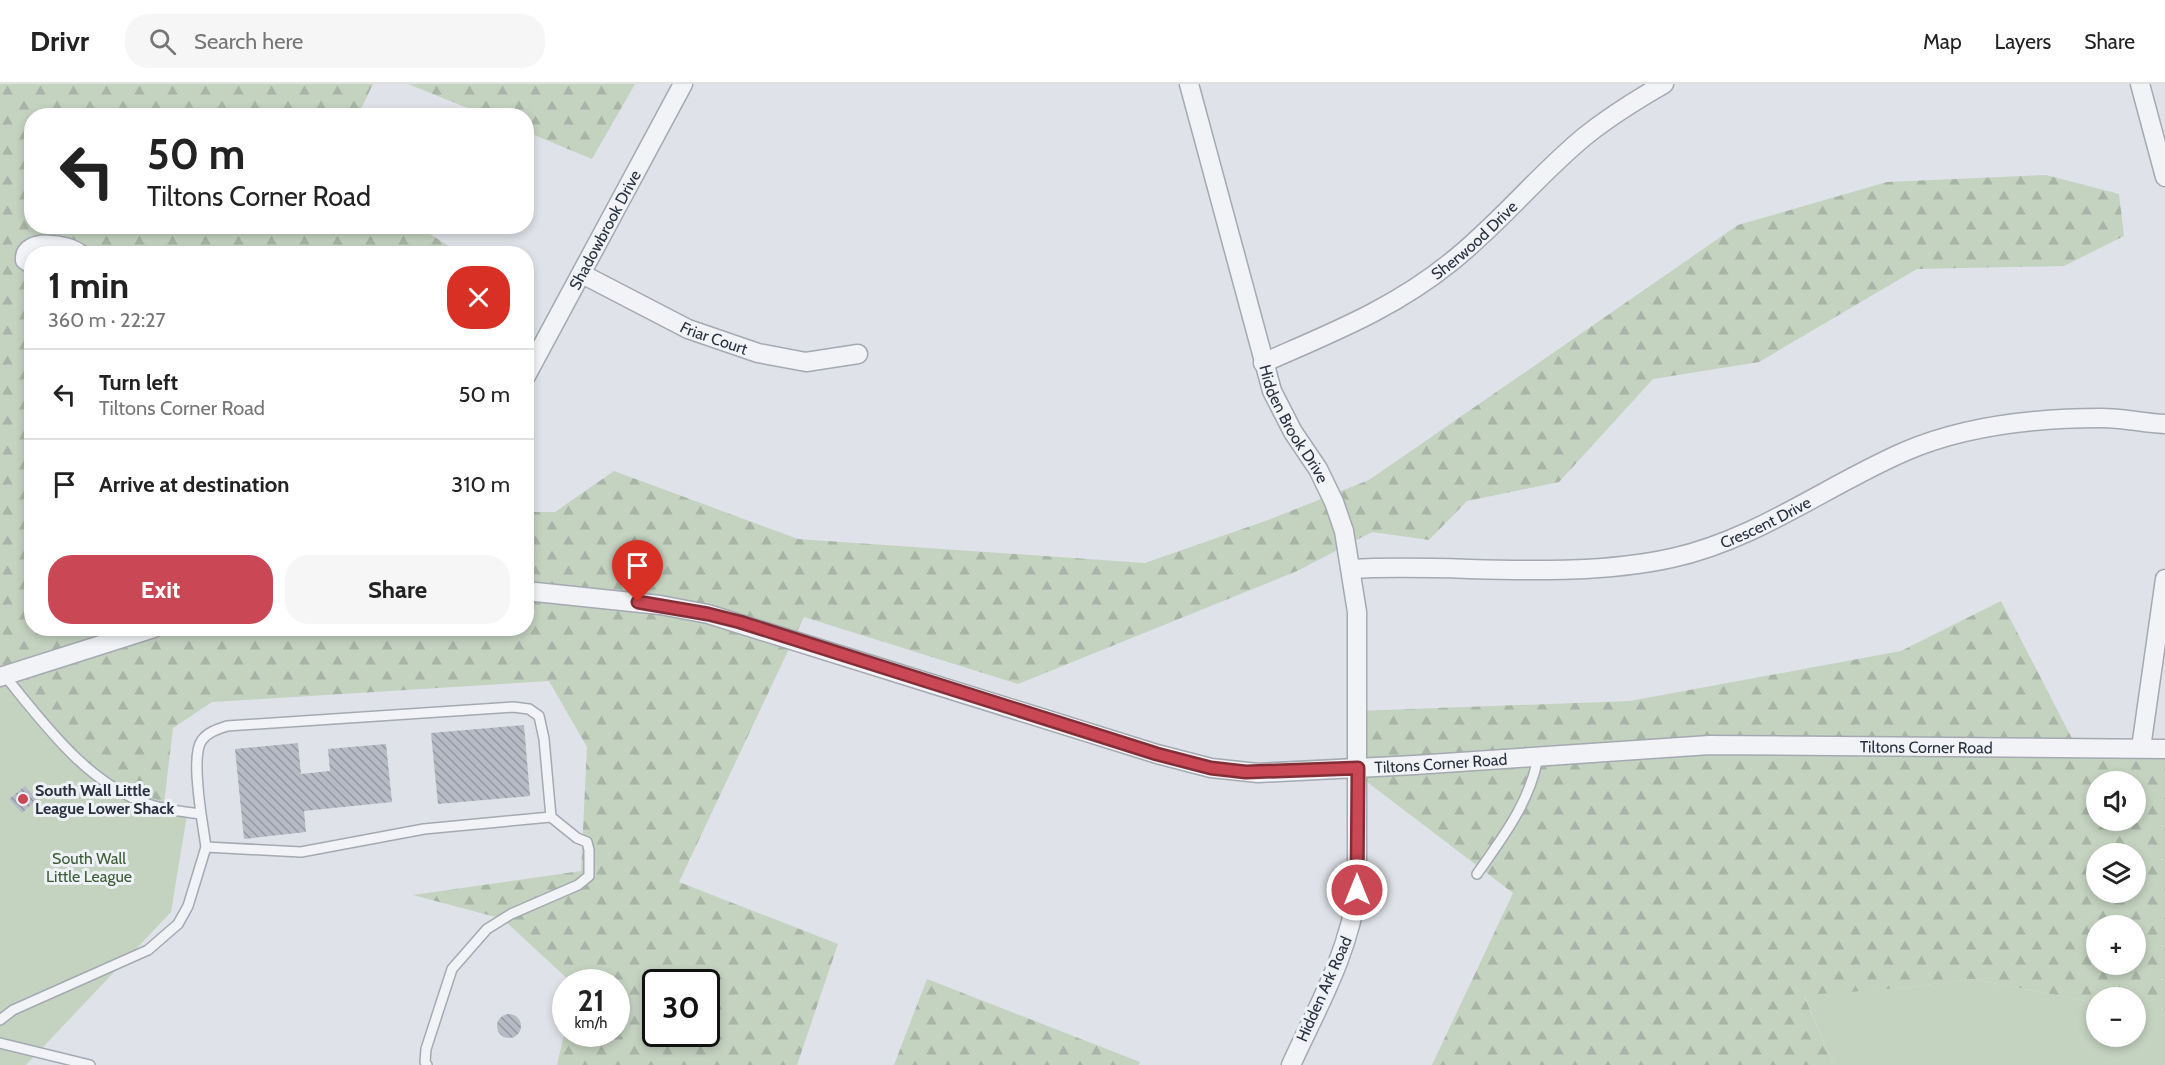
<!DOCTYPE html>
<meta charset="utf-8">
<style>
:root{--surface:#fff;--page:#f6f6f6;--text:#222;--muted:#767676;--line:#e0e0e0;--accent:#ca4755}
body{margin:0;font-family:Cabin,sans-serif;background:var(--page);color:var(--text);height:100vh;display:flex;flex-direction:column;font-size:22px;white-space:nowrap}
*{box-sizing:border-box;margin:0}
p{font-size:20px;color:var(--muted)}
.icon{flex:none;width:33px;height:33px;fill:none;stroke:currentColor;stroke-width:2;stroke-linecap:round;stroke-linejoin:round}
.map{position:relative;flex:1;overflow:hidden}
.side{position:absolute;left:24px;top:162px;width:510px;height:390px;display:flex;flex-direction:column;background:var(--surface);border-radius:24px;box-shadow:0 3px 9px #0003}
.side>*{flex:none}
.hud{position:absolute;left:24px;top:24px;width:510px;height:126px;border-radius:24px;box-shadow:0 3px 9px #0003;background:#fff;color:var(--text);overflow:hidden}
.buttons{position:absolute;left:2086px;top:687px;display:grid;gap:12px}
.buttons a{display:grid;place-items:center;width:60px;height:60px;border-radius:50%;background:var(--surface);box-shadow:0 3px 9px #0003;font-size:30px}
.speed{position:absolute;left:552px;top:885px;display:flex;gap:12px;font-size:30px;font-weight:700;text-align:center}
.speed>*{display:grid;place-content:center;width:78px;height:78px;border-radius:50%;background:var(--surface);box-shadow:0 3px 9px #0003;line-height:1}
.speed small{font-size:15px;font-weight:400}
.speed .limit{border:3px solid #111;border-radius:9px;background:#fff;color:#111}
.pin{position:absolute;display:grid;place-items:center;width:51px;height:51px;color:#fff;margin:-62px -26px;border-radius:50% 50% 50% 0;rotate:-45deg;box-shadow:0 0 6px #0007}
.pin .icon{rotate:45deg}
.me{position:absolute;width:66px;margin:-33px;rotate:0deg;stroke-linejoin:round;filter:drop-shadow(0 0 4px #0008)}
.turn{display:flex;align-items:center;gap:21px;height:126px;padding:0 24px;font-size:27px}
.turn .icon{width:78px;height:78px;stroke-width:2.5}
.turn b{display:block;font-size:42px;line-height:51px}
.round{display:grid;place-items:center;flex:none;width:63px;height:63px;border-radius:24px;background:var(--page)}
.summary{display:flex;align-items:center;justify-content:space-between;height:102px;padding:0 24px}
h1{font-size:36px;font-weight:800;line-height:45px}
.button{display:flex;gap:12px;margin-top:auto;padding:12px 24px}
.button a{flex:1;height:69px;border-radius:24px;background:var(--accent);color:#fff;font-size:24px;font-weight:800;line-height:69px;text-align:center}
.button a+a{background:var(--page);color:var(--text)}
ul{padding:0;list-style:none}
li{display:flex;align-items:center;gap:18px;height:90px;padding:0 24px;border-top:2px solid var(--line)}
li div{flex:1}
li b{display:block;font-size:22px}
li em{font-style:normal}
header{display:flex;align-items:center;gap:36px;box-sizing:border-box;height:84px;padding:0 30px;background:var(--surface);border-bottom:2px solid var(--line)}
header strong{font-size:28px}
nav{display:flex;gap:33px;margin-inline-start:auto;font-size:21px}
.search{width:420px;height:54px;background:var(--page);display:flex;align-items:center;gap:15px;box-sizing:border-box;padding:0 21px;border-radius:24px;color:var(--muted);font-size:22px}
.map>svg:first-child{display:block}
.forest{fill:url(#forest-firs);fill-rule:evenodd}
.green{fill:#c4d2c0}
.building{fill:url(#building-back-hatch)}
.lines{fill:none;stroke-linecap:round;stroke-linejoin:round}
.service-casing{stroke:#a4a9b2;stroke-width:12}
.minor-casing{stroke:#a4a9b2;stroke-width:21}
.service{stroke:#f2f3f6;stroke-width:9}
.minor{stroke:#f2f3f6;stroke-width:18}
.route-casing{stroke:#832e37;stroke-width:15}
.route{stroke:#ca4755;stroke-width:10}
.poi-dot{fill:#ca4755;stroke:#eef1f5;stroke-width:2}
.labels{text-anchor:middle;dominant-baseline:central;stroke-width:6;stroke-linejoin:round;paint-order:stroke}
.street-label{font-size:16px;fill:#28303f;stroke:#eef1f5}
.poi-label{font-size:16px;font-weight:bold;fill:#28303f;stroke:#eef1f5;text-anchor:start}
.park-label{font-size:16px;fill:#3b5a36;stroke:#eef1f5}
</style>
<header>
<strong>Drivr</strong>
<div class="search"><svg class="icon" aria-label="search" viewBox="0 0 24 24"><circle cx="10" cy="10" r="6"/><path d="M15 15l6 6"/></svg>Search here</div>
<nav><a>Map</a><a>Layers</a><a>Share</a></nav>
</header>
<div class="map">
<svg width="2165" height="981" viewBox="0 0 2165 981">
<defs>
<pattern id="forest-firs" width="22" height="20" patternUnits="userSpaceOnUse" patternTransform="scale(1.5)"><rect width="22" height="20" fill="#c4d2c0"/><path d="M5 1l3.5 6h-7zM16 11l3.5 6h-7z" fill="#a8b5a6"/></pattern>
<pattern id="building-back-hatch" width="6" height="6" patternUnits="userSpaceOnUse" patternTransform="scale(1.5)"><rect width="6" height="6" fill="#b6bbc5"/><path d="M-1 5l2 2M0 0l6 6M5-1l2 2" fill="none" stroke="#9498a1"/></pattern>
</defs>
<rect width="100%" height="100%" fill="#dfe2e8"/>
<!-- forest -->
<path class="forest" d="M0,0H373L358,31L32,32V142L419,143L458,168L32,170V544H526L527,428H555L614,387L798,455L1145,479L1268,436L1369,396L1738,141L1887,98L2046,91L2119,110L2124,152L2064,182L1917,185L1759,278L1653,295L1559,398L1467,417L1429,456L1372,448L1297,487L1018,600L804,533L679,798L838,860L797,981H557L565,946L566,950H616V898H571L503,835L413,811L581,787L587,663L549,597L212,618L173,644L164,719L92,689L5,600L0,601ZM656,898H706V950H656Z
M408,0H635L592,75L527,48L526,32L485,31Z
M2001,517L2080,670L2165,674V932L2136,927V914H2097V919L1972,895L1894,905L1804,912L1834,981H1432L1513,809L1358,691L1357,627L1630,617L1901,567ZM2097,698H2136V736H2097ZM2097,770H2136V808H2097ZM2097,842H2136V880H2097Z
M927,895L1140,978L1139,981H894Z"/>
<!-- green -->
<path class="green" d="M4,599L92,689L163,719L188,725L171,828L26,981H0V601Z
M1972,895L2097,919V952H2136V927L2165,932V981H1834L1804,911L1894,905Z"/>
<!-- building -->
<path class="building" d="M524,641L530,712L438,720L431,649Z
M298,659L301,690L330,687L328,665L386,660L392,718L304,727L306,748L244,755L235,665Z
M25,702L37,716L22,729L9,715Z
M497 942a12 12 0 1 1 24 0a12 12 0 1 1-24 0Z"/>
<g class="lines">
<defs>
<path id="service" d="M5,592C44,640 89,702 151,721C167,726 184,728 201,730C199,713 192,669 202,656C208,648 218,645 227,642L513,623L529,625L539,632L544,655L551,733L577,754L587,758L589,766V792L578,801L511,830L487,845L452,885L426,965L425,978L427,981
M201,730L206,763L301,768L424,745L551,733
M1477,790C1503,753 1530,718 1538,673
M0,936L13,926L148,866L178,840L188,822L206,763
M0,959L90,981"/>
<g id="minor">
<path id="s1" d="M1189,0L1272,307L1293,348L1318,385L1334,418L1344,447L1357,528V806C1349,869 1317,924 1291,981"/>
<path d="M2140,0L2165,93"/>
<path d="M32,181L25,176C23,153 69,160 80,170"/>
<path id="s2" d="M582,190L688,245L758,269L806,278L858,270"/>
<path id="s3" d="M1263,279C1331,249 1393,225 1451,178C1499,140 1537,92 1584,53C1609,33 1636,16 1664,0"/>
<path id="s4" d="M526,292L683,0"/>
<path id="s5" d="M1351,485C1457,479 1567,497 1672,474C1758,455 1827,401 1906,367C1967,341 2036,334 2102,334C2123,334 2144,339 2165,340"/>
<path id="s6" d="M526,507L660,521L708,530L1157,670L1211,684L1258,689L1415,681L1710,661L2165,665"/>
<path d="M0,593L154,544"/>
<path d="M2141,664L2165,495"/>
</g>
</defs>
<!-- service casing -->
<use href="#service" class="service-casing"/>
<!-- minor casing -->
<use href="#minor" class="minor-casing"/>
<!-- service -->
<use href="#service" class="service"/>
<!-- minor -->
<use href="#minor" class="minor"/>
</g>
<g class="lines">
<defs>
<path id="route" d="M638,518L708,530L740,538L1157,670L1211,684L1246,688L1358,684L1357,806"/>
</defs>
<!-- route casing -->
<use href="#route" class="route-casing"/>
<!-- route -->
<use href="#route" class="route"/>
</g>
<!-- markers -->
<circle class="poi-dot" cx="23" cy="715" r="6"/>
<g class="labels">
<!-- street labels -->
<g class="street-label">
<text stroke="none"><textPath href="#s4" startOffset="166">Shadowbrook Drive</textPath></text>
<text stroke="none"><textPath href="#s3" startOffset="246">Sherwood Drive</textPath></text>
<text stroke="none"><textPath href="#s2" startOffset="147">Friar Court</textPath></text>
<text stroke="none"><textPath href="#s1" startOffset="357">Hidden Brook Drive</textPath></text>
<text stroke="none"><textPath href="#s5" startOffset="422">Crescent Drive</textPath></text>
<text stroke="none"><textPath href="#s6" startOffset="1426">Tiltons Corner Road</textPath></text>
<text stroke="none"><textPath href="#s6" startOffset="940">Tiltons Corner Road</textPath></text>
<text transform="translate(1324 905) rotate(-66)">Hidden Ark Road</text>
</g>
<!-- poi labels -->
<g class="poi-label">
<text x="35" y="706">South Wall Little<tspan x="35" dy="18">League Lower Shack</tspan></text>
</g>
<!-- park labels -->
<g class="park-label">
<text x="89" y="774">South Wall<tspan x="89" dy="18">Little League</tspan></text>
</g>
</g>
</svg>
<div class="buttons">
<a><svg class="icon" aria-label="sound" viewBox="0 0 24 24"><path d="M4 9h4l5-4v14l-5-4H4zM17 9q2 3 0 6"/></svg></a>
<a><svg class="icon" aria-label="layers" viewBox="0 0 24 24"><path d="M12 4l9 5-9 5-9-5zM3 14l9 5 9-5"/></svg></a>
<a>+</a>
<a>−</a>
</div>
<div class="speed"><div>21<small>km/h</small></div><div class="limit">30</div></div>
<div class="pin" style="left:638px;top:518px;background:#d93025"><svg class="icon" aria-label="arrive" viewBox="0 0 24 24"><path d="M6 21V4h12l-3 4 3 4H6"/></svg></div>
<svg class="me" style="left:1357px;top:806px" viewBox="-20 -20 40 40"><circle r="17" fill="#ca4755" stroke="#fff" stroke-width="3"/><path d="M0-11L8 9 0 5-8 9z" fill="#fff"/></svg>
<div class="hud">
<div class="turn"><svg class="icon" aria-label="left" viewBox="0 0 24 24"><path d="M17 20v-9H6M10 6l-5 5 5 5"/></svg><div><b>50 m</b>Tiltons Corner Road</div></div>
</div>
<section class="side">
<div class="summary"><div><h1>1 min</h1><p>360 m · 22:27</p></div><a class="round" style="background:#d93025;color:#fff"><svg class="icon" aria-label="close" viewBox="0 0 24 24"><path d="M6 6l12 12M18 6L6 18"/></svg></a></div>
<ul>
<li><svg class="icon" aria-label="left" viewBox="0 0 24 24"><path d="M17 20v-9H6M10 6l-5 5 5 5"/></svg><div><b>Turn left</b><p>Tiltons Corner Road</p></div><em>50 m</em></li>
<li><svg class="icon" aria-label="arrive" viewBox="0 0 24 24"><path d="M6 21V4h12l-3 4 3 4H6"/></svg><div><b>Arrive at destination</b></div><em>310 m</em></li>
</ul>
<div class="button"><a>Exit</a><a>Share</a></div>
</section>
</div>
